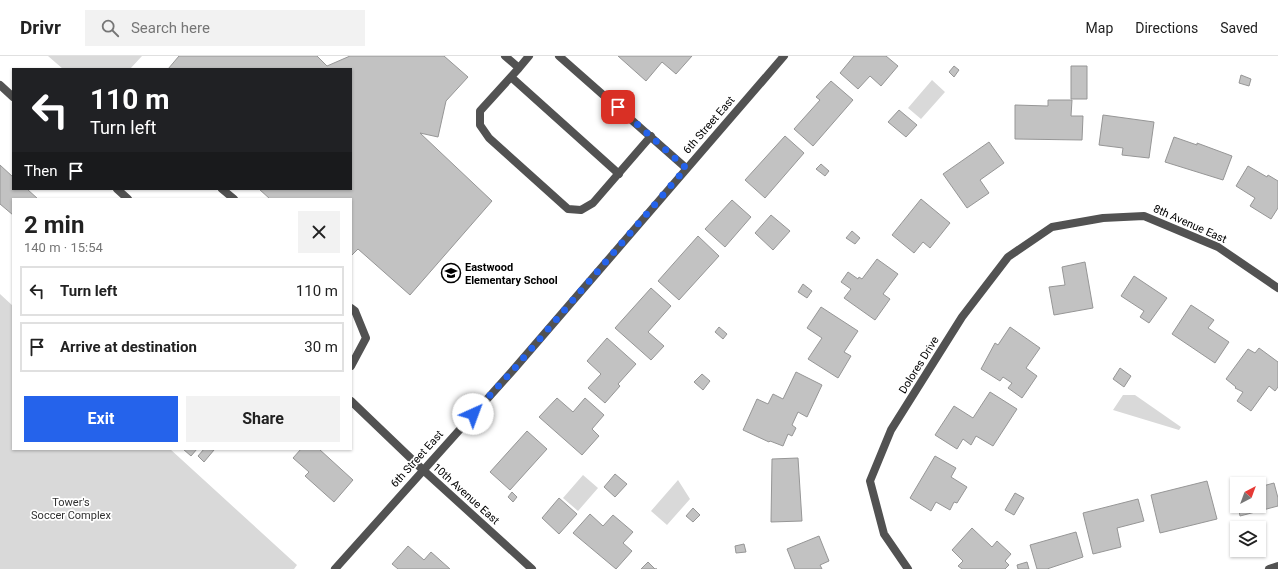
<!DOCTYPE html>
<meta charset="utf-8">
<style>
:root{--surface:#fff;--page:#f2f2f2;--text:#222;--muted:#767676;--line:#e0e0e0;--accent:#2563eb}
body{margin:0;font-family:Roboto,sans-serif;background:var(--page);color:var(--text);height:100vh;display:flex;flex-direction:column;font-size:15px;white-space:nowrap}
*{box-sizing:border-box;margin:0}
p{font-size:13px;color:var(--muted)}
.icon{flex:none;width:22px;height:22px;fill:none;stroke:currentColor;stroke-width:2;stroke-linecap:round;stroke-linejoin:round}
.map{position:relative;flex:1;overflow:hidden}
.side{position:absolute;left:12px;top:142px;width:340px;height:252px;display:flex;flex-direction:column;background:var(--surface);border-radius:0px;box-shadow:0 1px 3px #0004}
.side>*{flex:none}
.hud{position:absolute;left:12px;top:12px;width:340px;height:122px;border-radius:0px;box-shadow:0 1px 3px #0004;background:#202124;color:#fff;overflow:hidden}
.needle{width:26px;rotate:41deg}
.controls{position:absolute;left:1230px;top:421px;display:grid;gap:8px}
.controls a{display:grid;place-items:center;width:36px;height:36px;border-radius:0px;background:var(--surface);box-shadow:0 1px 3px #0004;font-size:20px}
.pin{position:absolute;display:grid;place-items:center;width:34px;height:34px;color:#fff;margin:-17px;border-radius:8px;box-shadow:0 2px 6px #0006}
.me{position:absolute;width:44px;margin:-22px;rotate:43deg;stroke-linejoin:round;filter:drop-shadow(0 0 3px #0008)}
.turn{display:flex;align-items:center;gap:14px;height:84px;padding:0 12px;font-size:18px}
.turn .icon{width:52px;height:52px;stroke-width:2.5}
.turn b{display:block;font-size:28px;line-height:34px}
.then{display:flex;align-items:center;height:38px;padding:0 12px;background:#0003;gap:8px;font-size:15px}
.round{display:grid;place-items:center;flex:none;width:42px;height:42px;border-radius:0px;background:var(--page)}
.head{display:flex;align-items:center;justify-content:space-between;height:68px;padding:0 12px}
h1{font-size:24px;font-weight:700;line-height:30px}
.cta{display:flex;gap:8px;margin-top:auto;padding:8px 12px}
.cta a{flex:1;height:46px;border-radius:0px;background:var(--accent);color:#fff;font-size:16px;font-weight:700;line-height:46px;text-align:center}
.cta a+a{background:var(--page);color:var(--text)}
ul{padding:0;list-style:none}
li{display:flex;align-items:center;gap:12px;height:50px;margin:0 8px 6px;padding:0 4px;border:2px solid var(--line);border-radius:0px}
li div{flex:1}
li b{display:block;font-size:15px}
li em{font-style:normal}
header{display:flex;align-items:center;gap:24px;box-sizing:border-box;height:56px;padding:0 20px;background:var(--surface);border-bottom:1px solid var(--line)}
header strong{font-size:19px}
nav{display:flex;gap:22px;margin-inline-start:auto;font-size:14px}
.search{width:280px;height:36px;background:var(--page);display:flex;align-items:center;gap:10px;box-sizing:border-box;padding:0 14px;border-radius:0px;color:var(--muted);font-size:15px}
.map>svg:first-child{display:block}
.green{fill:#d9d9d9}
.building{fill:#c2c2c2;stroke:#969696}
.lines{fill:none;stroke-linecap:round;stroke-linejoin:round}
.lane{stroke:#525252;stroke-width:8}
.street{stroke:#525252;stroke-width:8}
.route{stroke:#2563eb;stroke-width:7;stroke-dasharray:0 12.6}
.labels{text-anchor:middle;dominant-baseline:central;stroke-width:3.5;stroke-linejoin:round;paint-order:stroke}
.street-label{font-size:11px;fill:#000;stroke:#fff}
.poi-label{font-size:11px;font-weight:bold;fill:#000;stroke:#fff;text-anchor:start}
.park-label{font-size:11px;fill:#303030;stroke:#fff}
</style>
<header>
<strong>Drivr</strong>
<div class="search"><svg class="icon" aria-label="search" viewBox="0 0 24 24"><circle cx="10" cy="10" r="6"/><path d="M15 15l6 6"/></svg>Search here</div>
<nav><a>Map</a><a>Directions</a><a>Saved</a></nav>
</header>
<div class="map">
<svg width="1278" height="513" viewBox="0 0 1278 513">
<rect width="100%" height="100%" fill="#fff"/>
<!-- green -->
<path class="green" d="M48,0H142L130,13H63Z
M932,24L945,36L921,63L908,52Z
M0,238L13,250V393H170L297,509L294,513H0Z
M1123,339H1135L1181,371L1179,374L1113,354Z
M583,419L598,432L578,455L563,442Z
M678,424L690,443L667,469L651,455Z"/>
<!-- building -->
<path class="building" d="M179,0H317L327,10L350,0H444L468,21L446,45L438,81L420,77L492,145L410,239L358,193L351,200V143H270L259,133H351V13H168Z
M618,0H692L676,18L662,6L646,25Z
M854,0H886L898,10L881,30L870,20L858,33L840,17Z
M954,10L959,14L954,21L949,16Z
M1071,10H1087V43H1071Z
M1241,19L1251,23L1249,30L1239,27Z
M831,25L853,44L813,90L794,73L820,44L816,41Z
M1048,44H1072L1071,60H1083L1082,84L1015,83V49L1048,50Z
M899,54L917,69L906,81L888,66Z
M1103,59L1154,66L1149,102L1122,99L1123,92L1099,89Z
M785,80L804,97L765,142L745,124Z
M1174,81L1197,89V87L1232,100L1223,124L1165,106Z
M989,86L1004,107L980,124L989,137L967,152L943,118Z
M821,108L829,115L825,120L816,113Z
M0,109L13,121V133H27L38,143H13V159L0,148Z
M1248,110L1267,121L1268,119L1278,125V152L1271,163L1250,150L1255,142L1236,130Z
M921,143L950,167L930,192L923,186L914,197L892,179Z
M732,144L751,161L725,191L705,173Z
M771,159L790,175L773,194L755,177Z
M852,175L860,182L855,188L846,182Z
M698,180L719,200L679,244L658,225Z
M877,203L898,218L883,238L890,243L875,264L844,242L851,233L841,226L848,216L858,223L859,221L862,223Z
M1085,206L1093,252L1054,259L1049,231L1065,229L1062,211Z
M1134,220L1167,242L1149,267L1140,261L1144,255L1121,240Z
M803,228L812,235L807,242L798,236Z
M651,232L671,250L648,276L664,290L651,304L615,272Z
M1191,249L1214,264L1208,272L1229,286L1215,307L1172,278Z
M821,251L858,275L844,296L851,300L838,322L808,303L822,282L807,272Z
M719,271L727,278L723,283L715,276Z
M1010,271L1040,292L1026,312L1037,320L1022,342L1008,332L1012,327L1003,321L1000,325L981,313L995,287L998,289Z
M607,282L636,308L618,328L620,330L605,347L588,332L601,318L587,305Z
M1259,292L1278,306V331L1275,335L1269,330L1251,355L1237,345L1243,336L1235,332L1236,331L1226,323L1248,293L1255,297Z
M1120,312L1131,320L1124,331L1113,323Z
M796,316L822,329L807,361L798,356L792,369L796,372L792,380L788,378L783,390L770,385L769,386L743,374L757,343L768,348L773,338L783,343Z
M702,318L710,325L703,334L694,326Z
M990,336L1017,353L993,390L976,380L971,389L963,383L957,393L935,379L954,350L973,362Z
M557,342L573,356L585,342L604,359L592,373L599,380L582,399L539,361Z
M527,375L547,393L510,434L490,416Z
M183,393H197L191,400Z
M204,393L214,394L204,406L198,400Z
M301,393H319L353,424L334,446L305,420L309,416L293,402Z
M935,400L956,412L951,421L967,431L957,447L954,446L950,454L936,446L931,455L910,442Z
M798,402L802,465L771,466L772,403Z
M615,418L627,428L615,441L604,431Z
M1207,425L1217,463L1160,477L1151,439Z
M1274,427L1278,442V450L1240,460L1238,450H1259V431Z
M512,436L517,441L513,446L508,441Z
M1015,437L1024,442L1014,459L1005,454Z
M559,442L577,458L559,478L542,462Z
M1138,443L1144,465L1117,472L1121,491L1093,498L1083,457Z
M693,452L700,459L693,466L686,460Z
M590,458L603,470L613,459L633,476L623,487L632,495L616,513L573,477Z
M972,472L992,491L997,485L1011,498L1005,505L1009,509L1005,513H962L958,510L963,505L952,494Z
M1076,476L1083,501L1047,513H1037L1030,489Z
M819,480L829,505L820,509L822,513H795L787,493Z
M744,488L746,496L736,497L735,490Z
M408,490L424,504L431,496L450,513H398L392,508Z
M648,506L655,513H657H641Z
M1027,506L1029,513H1018L1017,509Z"/>
<g class="lines">
<!-- lane -->
<path class="lane" d="M505,0L519,12L529,0
M559,0L686,112
M519,12L480,55V69L489,82L568,153L581,154L593,147L651,80
M511,21L619,118
M222,133L234,143
M351,252L355,255L366,282L351,310"/>
<!-- street -->
<path class="street" d="M0,29L13,41
M117,133L128,143
M351,345L422,413L532,513
M335,513L514,313L784,0
M908,513L884,478L870,425L891,374L962,261L1008,201L1052,171L1103,162L1144,160L1218,191L1278,232
M1269,513L1278,510"/>
</g>
<g class="lines">
<!-- route -->
<path class="route" d="M473,358L514,313L686,112L618,51"/>
</g>
<!-- icons -->
<defs>
<symbol id="school-ring" viewBox="-11 -11 22 22"><circle r="9.5" fill="#fff" stroke="#000" stroke-width="1.5"/><path d="M0-5L7-2L0 1L-7-2ZM-4 1L0 2.5L4 1V4Q0 6-4 4Z" fill="#000"/></symbol>
</defs>
<g fill-rule="evenodd">
<use href="#school-ring" x="440" y="206" width="22" height="22"/>
</g>
<g class="labels">
<!-- street labels -->
<g class="street-label">
<text transform="translate(709 69) rotate(-49)">6th Street East</text>
<text transform="translate(1190 168) rotate(24)">8th Avenue East</text>
<text transform="translate(919 309) rotate(-58)">Dolores Drive</text>
<text transform="translate(417 403) rotate(-48)">6th Street East</text>
<text transform="translate(466 438) rotate(42)">10th Avenue East</text>
</g>
<!-- poi labels -->
<g class="poi-label">
<text x="465" y="211">Eastwood<tspan x="465" dy="13">Elementary School</tspan></text>
</g>
<!-- park labels -->
<g class="park-label">
<text x="71" y="446">Tower's<tspan x="71" dy="13">Soccer Complex</tspan></text>
</g>
</g>
</svg>
<div class="controls">
<a><svg class="needle" viewBox="-14 -14 28 28"><path d="M0-13l5 13h-10z" fill="#e53935"/><path d="M0 13l5-13h-10z" fill="#767676"/></svg></a>
<a><svg class="icon" aria-label="layers" viewBox="0 0 24 24"><path d="M12 4l9 5-9 5-9-5zM3 14l9 5 9-5"/></svg></a>
</div>
<div class="pin" style="left:618px;top:51px;background:#d93025"><svg class="icon" aria-label="arrive" viewBox="0 0 24 24"><path d="M6 21V4h12l-3 4 3 4H6"/></svg></div>
<svg class="me" style="left:473px;top:358px" viewBox="-20 -20 40 40"><circle r="19" fill="#fff"/><path d="M0-13L10 11 0 6-10 11z" fill="#2563eb"/></svg>
<div class="hud">
<div class="turn"><svg class="icon" aria-label="left" viewBox="0 0 24 24"><path d="M17 20v-9H6M10 6l-5 5 5 5"/></svg><div><b>110 m</b>Turn left</div></div>
<div class="then">Then<svg class="icon" aria-label="arrive" viewBox="0 0 24 24"><path d="M6 21V4h12l-3 4 3 4H6"/></svg></div>
</div>
<section class="side">
<div class="head"><div><h1>2 min</h1><p>140 m · 15:54</p></div><a class="round"><svg class="icon" aria-label="close" viewBox="0 0 24 24"><path d="M6 6l12 12M18 6L6 18"/></svg></a></div>
<ul>
<li><svg class="icon" aria-label="left" viewBox="0 0 24 24"><path d="M17 20v-9H6M10 6l-5 5 5 5"/></svg><div><b>Turn left</b></div><em>110 m</em></li>
<li><svg class="icon" aria-label="arrive" viewBox="0 0 24 24"><path d="M6 21V4h12l-3 4 3 4H6"/></svg><div><b>Arrive at destination</b></div><em>30 m</em></li>
</ul>
<div class="cta"><a>Exit</a><a>Share</a></div>
</section>
</div>
